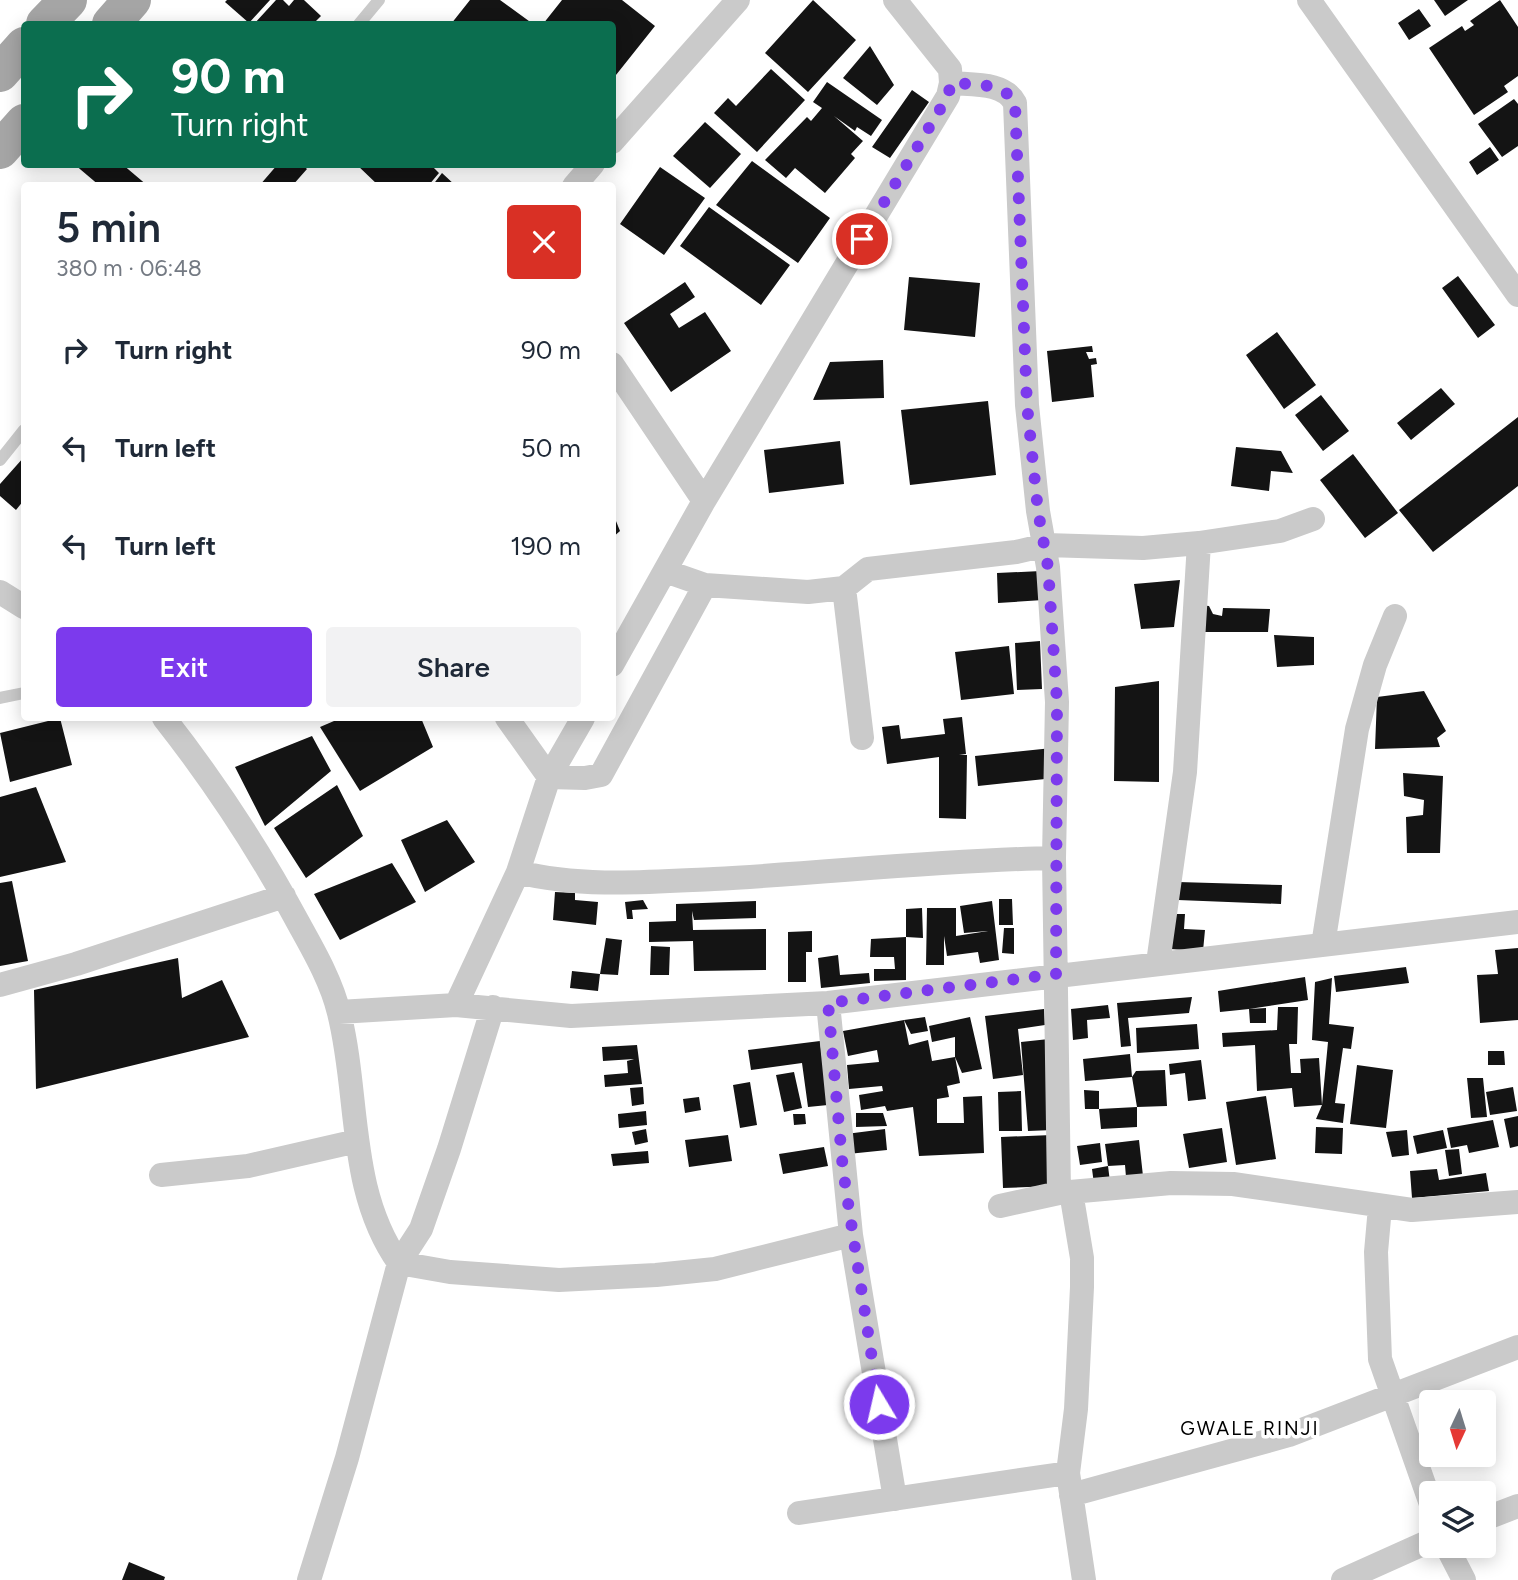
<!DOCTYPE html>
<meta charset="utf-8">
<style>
:root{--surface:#fff;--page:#f2f2f3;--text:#1f2937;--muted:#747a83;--accent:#7c3aed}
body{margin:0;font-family:Figtree,sans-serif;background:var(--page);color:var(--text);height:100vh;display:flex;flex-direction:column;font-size:26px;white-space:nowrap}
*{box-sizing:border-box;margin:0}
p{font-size:23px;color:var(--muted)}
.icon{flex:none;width:38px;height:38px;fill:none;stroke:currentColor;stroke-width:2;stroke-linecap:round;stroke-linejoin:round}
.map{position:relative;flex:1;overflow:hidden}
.drawer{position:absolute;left:21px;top:182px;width:595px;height:539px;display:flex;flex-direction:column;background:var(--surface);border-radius:7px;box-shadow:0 4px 18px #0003}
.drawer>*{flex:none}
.guide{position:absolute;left:21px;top:21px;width:595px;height:147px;border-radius:7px;box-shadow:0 4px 18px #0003;background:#0b6e4f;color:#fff;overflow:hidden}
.needle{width:46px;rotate:184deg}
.buttons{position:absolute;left:1419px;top:1390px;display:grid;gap:14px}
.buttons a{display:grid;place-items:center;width:77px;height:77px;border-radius:7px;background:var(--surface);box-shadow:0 4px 18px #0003;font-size:35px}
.pin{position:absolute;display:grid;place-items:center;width:60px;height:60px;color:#fff;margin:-30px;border:4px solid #fff;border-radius:50%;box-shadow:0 2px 7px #0007}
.me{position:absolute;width:77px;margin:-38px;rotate:351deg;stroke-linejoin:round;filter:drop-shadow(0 0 5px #0008)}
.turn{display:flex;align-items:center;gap:24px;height:147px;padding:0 35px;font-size:32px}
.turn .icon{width:91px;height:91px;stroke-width:2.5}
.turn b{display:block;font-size:49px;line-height:60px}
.round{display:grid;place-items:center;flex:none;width:74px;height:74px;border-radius:7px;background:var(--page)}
.headline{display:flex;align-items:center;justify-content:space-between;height:119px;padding:0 35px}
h1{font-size:42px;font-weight:600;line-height:52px}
.primary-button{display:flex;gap:14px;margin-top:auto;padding:14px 35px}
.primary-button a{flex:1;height:80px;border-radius:7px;background:var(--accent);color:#fff;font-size:28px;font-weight:600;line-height:80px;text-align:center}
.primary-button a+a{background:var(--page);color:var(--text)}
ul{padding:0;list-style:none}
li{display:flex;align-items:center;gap:21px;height:98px;padding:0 35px}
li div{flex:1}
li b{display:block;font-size:26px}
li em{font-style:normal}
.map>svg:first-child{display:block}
.building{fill:#141414}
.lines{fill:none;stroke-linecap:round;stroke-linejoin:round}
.lane{stroke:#cacaca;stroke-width:12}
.street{stroke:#cacaca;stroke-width:24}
.primary{stroke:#a5a5a5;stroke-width:38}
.route{stroke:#7c3aed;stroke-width:12;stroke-dasharray:0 21.6}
.labels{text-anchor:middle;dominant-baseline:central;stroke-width:7;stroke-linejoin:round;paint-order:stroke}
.neighbourhood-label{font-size:19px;letter-spacing:2px;fill:#000;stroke:#fff}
</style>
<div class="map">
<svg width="1518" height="1580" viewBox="0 0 1518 1580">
<rect width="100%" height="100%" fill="#fff"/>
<!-- building -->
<path class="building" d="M227,0H270L249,23L225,2Z
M276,0H283L289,6L294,0H304L321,16L313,24H254Z
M470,0H500L533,24H451Z
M562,0H622L655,26L612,80V24H543Z
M813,0L856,40L808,92L765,53Z
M1434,0H1468L1445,16Z
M1500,0L1518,27V76L1504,86L1508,92L1474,115L1429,48L1462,26L1465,31L1474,25L1470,21Z
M1419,9L1431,26L1409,40L1398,23Z
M870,46L894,85L877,105L843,78Z
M771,69L805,100L757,152L714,113L728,98L736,106Z
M827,82L882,120L871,136L857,127L855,131L834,116L863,141L851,154L855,158L825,193L795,168L786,178L765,160L807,117L811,121L822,108L813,102Z
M912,90L929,102L890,158L872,147Z
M1514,99L1518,104V146L1502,157L1478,124Z
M705,122L741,154L710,188L673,156Z
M1490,147L1499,160L1477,175L1469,162Z
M752,161L830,218L798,263L716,205Z
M74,164H122L148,186H100Z
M278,164H302L307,169L292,186H259Z
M356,164H430L439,173L428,186H379Z
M660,167L705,198L664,255L620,224Z
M442,173L456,186H432Z
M709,207L790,265L761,305L680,246Z
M1458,276L1495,325L1478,338L1442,288Z
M909,277L980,283L975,337L904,330Z
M685,282L695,297L670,314L679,328L705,312L731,351L671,392L624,323Z
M1277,332L1316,385L1284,409L1246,355Z
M1092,346L1093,352H1086L1089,359L1096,358L1097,364L1091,365L1094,397L1052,402L1047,351Z
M883,360L884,398L813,400L830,362Z
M1441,388L1455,404L1411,440L1397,423Z
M1321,395L1349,431L1323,451L1295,415Z
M988,401L996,475L910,485L901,410Z
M1518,417V486L1433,552L1399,510Z
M840,441L844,484L769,493L764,450Z
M1236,447L1281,451L1293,473L1271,471L1269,491L1231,486Z
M1353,454L1398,513L1365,538L1320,480Z
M24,457V500L16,510L0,496V484Z
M612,511L620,531L612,538Z
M1041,571L1043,600L998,603L997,573Z
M1180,580L1174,627L1141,629L1134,584Z
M1199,605L1209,606L1213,614L1222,616L1223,608L1270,609L1268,632H1199Z
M1274,635L1314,637V665L1277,667Z
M1040,641L1042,689L1017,690L1015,643Z
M1009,646L1014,694L961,700L955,652Z
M1159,681V782L1114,781L1115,687Z
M1424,691L1446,731L1437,738L1440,747L1375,749L1377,697Z
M962,717L966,754L959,755H967L966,819L939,818V757L887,764L882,727L899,725L901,739L945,734L943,719Z
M60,718L72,765L10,782L0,733Z
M341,718H421L433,747L360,791L320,727Z
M312,736L331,771L265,826L235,767Z
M1052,748L1055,778L978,786L975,756Z
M1403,773L1443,776L1440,853H1407L1406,817L1423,815L1424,800L1404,796Z
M337,785L363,836L306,878L274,828Z
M36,787L66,862L0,877V797Z
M447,820L475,862L425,892L401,840Z
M392,863L416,902L340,940L314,894Z
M12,881L28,961L0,966V883Z
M1178,882L1282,885L1281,904L1178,900Z
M555,892L575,893V900L598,902L596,925L553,920Z
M999,899H1012L1013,925H999Z
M643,900L648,909L632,910L633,919H627L625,902Z
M756,901V918L694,920L692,911L693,930L766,929V970L694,971L693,941L649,942V922L676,921V904Z
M992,901L999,960L980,963L978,952L947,956L944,936V965H926L927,908H956V936L988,931L964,933L960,906Z
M922,908L923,938L906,937V980L874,981V969H895L894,957H870L871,939L906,937V909Z
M1173,914H1185L1184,929L1205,930L1203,951L1170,949Z
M1004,928H1014V954L1002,953Z
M812,931V952H806V982H788V932Z
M606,938L622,940L618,975L600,974L598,991L570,988L572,971L600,974Z
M651,946L670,947L669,975H650Z
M1518,948V1020L1480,1023L1477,975L1498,974L1495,950Z
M838,955L840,975L869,973L870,983L821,988L818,958Z
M178,958L182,998L222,980L249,1037L36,1089L34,990Z
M1406,967L1409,983L1336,992L1334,976Z
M1305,977L1308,1000L1249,1009L1266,1008V1023H1250L1249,1009L1220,1012L1218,991Z
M1332,978L1329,1024L1354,1027L1351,1049L1343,1048L1335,1103L1345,1104L1343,1123L1316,1119L1322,1105L1328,1042L1312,1040L1315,982Z
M1192,997L1189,1013L1128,1018L1131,1046L1121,1047L1117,1003Z
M1108,1005L1110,1018L1087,1020L1088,1038L1073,1040L1071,1009Z
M1278,1007H1298L1297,1044H1289L1291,1073H1301L1300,1059L1319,1058L1322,1105L1294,1107L1292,1088L1257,1091L1255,1045L1223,1047L1222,1033L1277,1030Z
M1044,1009L1045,1025L1018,1029L1023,1075L993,1079L985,1016Z
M925,1017L928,1031L911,1034L904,1020Z
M970,1017L982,1069L962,1073L955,1057L960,1083L947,1086L949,1097L937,1099V1123H964L963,1097L982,1096L984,1153L919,1156L913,1107L887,1111L885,1106L861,1110L859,1095L883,1091L882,1086L849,1089L847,1065L879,1062L877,1050L848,1056L843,1031L904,1020L909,1045L928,1040L932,1061L955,1057V1037L932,1042L929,1026Z
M1197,1024L1199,1049L1137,1053L1136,1028Z
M1049,1039L1053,1130L1028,1131L1021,1042Z
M820,1041L828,1105L808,1107L802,1063L751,1070L748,1050Z
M637,1045L642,1084L605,1087L604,1075L628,1073L627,1061L634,1059L603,1061L602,1047Z
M1488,1051H1504L1505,1065H1488Z
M1130,1054L1132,1077L1085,1081L1083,1059Z
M1201,1060L1206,1099L1188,1101L1185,1073L1170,1075L1169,1064Z
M1357,1065L1393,1070L1386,1128L1350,1124Z
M1165,1070L1167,1106L1137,1107L1132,1077L1136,1071Z
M794,1072L802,1108L784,1112L776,1075Z
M1467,1078H1483L1487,1117L1471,1118Z
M750,1082L757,1125L740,1128L733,1085Z
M643,1087L644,1104L632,1106L630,1088Z
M1513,1087L1517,1111L1490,1115L1486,1092Z
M1084,1090L1099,1091V1109H1085Z
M1021,1091L1022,1131H999L998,1092Z
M1266,1096L1276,1159L1236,1165L1226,1102Z
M699,1097L701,1110L685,1113L683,1099Z
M1137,1107V1127L1101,1129L1099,1109Z
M646,1111L647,1125L619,1128L618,1114Z
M856,1113H883L887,1126L856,1127Z
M793,1114H805L806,1124L794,1125Z
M1518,1116V1146L1510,1148L1504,1119Z
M1493,1120L1499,1147L1469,1153L1467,1145L1451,1148L1447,1128Z
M1316,1127L1343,1128L1342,1154L1315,1153Z
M1222,1128L1227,1162L1189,1168L1183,1134Z
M646,1129L648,1142L635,1145L632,1132Z
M885,1129L887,1150L848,1154L846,1134Z
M1407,1130L1409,1155L1392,1157L1386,1132Z
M1443,1130L1447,1148L1417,1154L1413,1136Z
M728,1135L732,1161L689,1167L685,1140Z
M1052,1135L1053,1186L1003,1188L1001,1137Z
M1139,1140L1143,1176L1126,1177L1125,1165L1108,1166L1105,1144Z
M1100,1143L1102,1162L1080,1165L1077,1146Z
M824,1147L828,1166L783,1174L779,1154Z
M1459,1149L1462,1174L1449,1176L1445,1150Z
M648,1151L649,1163L613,1166L611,1154Z
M1108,1166L1110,1182L1094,1184L1092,1169Z
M1437,1169L1439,1180L1486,1173L1489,1191L1412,1198L1410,1171Z
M129,1562L165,1577L164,1580H122Z"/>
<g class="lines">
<!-- lane -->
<path class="lane" d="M359,24L379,0
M0,460L24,430
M0,698L24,693"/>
<!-- street -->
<path class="street" d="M1309,0L1518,295
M951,83C973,85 1004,82 1015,103L1027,405L1038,511L1048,567L1057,702L1054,858L1059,1193
M612,142L738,0
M574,186L593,164
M612,364L704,501
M1199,543L1280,531L1313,519
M665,571L705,585L808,592L844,588L868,569L1016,552L1046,545L1143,548L1199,543L1185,772L1158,963
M844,588L862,738
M0,592L24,607
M612,665L704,501L948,96L951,83L950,69L895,0
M164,718C215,783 261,853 300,926C315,953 332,983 339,1013C360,1096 347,1190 399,1263L450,1272L559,1280L656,1275L715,1269L851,1235
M507,718L549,777L585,778L601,775L705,585
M518,872C581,888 650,882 714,879C828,873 940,860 1054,858
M1323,945L1357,729L1375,665L1395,616
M0,985L76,964L284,896
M828,1003L851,1235L895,1499
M456,1005L518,872L549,777L583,718
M339,1012L456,1005L571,1016L828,1003L1518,922
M161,1175L248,1166L357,1141
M1071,1192L1082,1258V1287L1076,1409L1068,1473L1084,1580
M1000,1206L1059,1193L1171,1183L1233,1184L1412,1210L1518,1202
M1380,1207L1376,1252L1380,1359L1432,1507
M1071,1495L1289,1435L1518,1347
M799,1513L1068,1473
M1484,1519L1518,1506
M1446,1545L1464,1580
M309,1580L347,1458L399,1263L421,1229L449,1149L493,1007
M1343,1580L1432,1540"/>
<!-- primary -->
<path class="primary" d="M45,24L68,0
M111,24L132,0
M0,73L24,46
M0,150L24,123"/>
</g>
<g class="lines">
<!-- route -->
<path class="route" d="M862,239L948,96L951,83C973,85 1004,82 1015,103L1027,405L1038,511L1048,567L1057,702L1056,974L828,1003L843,1170L879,1404"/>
</g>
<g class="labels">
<!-- neighbourhood labels -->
<g class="neighbourhood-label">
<text x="1250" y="1428">GWALE RINJI</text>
</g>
</g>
</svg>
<div class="buttons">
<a><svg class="needle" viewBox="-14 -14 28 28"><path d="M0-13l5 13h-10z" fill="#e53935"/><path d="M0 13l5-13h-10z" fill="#747a83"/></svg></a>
<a><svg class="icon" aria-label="layers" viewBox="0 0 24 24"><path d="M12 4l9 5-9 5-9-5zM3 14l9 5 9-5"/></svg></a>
</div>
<div class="pin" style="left:862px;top:239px;background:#d93025"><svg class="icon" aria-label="arrive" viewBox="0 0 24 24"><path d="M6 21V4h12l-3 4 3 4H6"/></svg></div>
<svg class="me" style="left:879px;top:1404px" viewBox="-20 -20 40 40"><circle r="17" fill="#7c3aed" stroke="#fff" stroke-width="3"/><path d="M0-11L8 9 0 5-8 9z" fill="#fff"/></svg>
<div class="guide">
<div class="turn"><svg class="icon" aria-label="right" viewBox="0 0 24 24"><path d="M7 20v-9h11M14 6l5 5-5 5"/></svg><div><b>90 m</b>Turn right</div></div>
</div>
<section class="drawer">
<div class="headline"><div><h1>5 min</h1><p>380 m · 06:48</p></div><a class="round" style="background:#d93025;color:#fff"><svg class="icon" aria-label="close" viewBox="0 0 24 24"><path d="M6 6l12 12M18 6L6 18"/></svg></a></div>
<ul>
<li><svg class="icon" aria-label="right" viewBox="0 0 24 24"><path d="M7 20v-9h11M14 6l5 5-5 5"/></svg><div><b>Turn right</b></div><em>90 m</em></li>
<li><svg class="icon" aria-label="left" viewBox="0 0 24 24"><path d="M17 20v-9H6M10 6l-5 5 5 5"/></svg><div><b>Turn left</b></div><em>50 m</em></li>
<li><svg class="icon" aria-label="left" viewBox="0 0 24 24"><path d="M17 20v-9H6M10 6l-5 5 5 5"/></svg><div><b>Turn left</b></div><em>190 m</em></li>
</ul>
<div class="primary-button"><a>Exit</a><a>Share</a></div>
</section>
</div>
